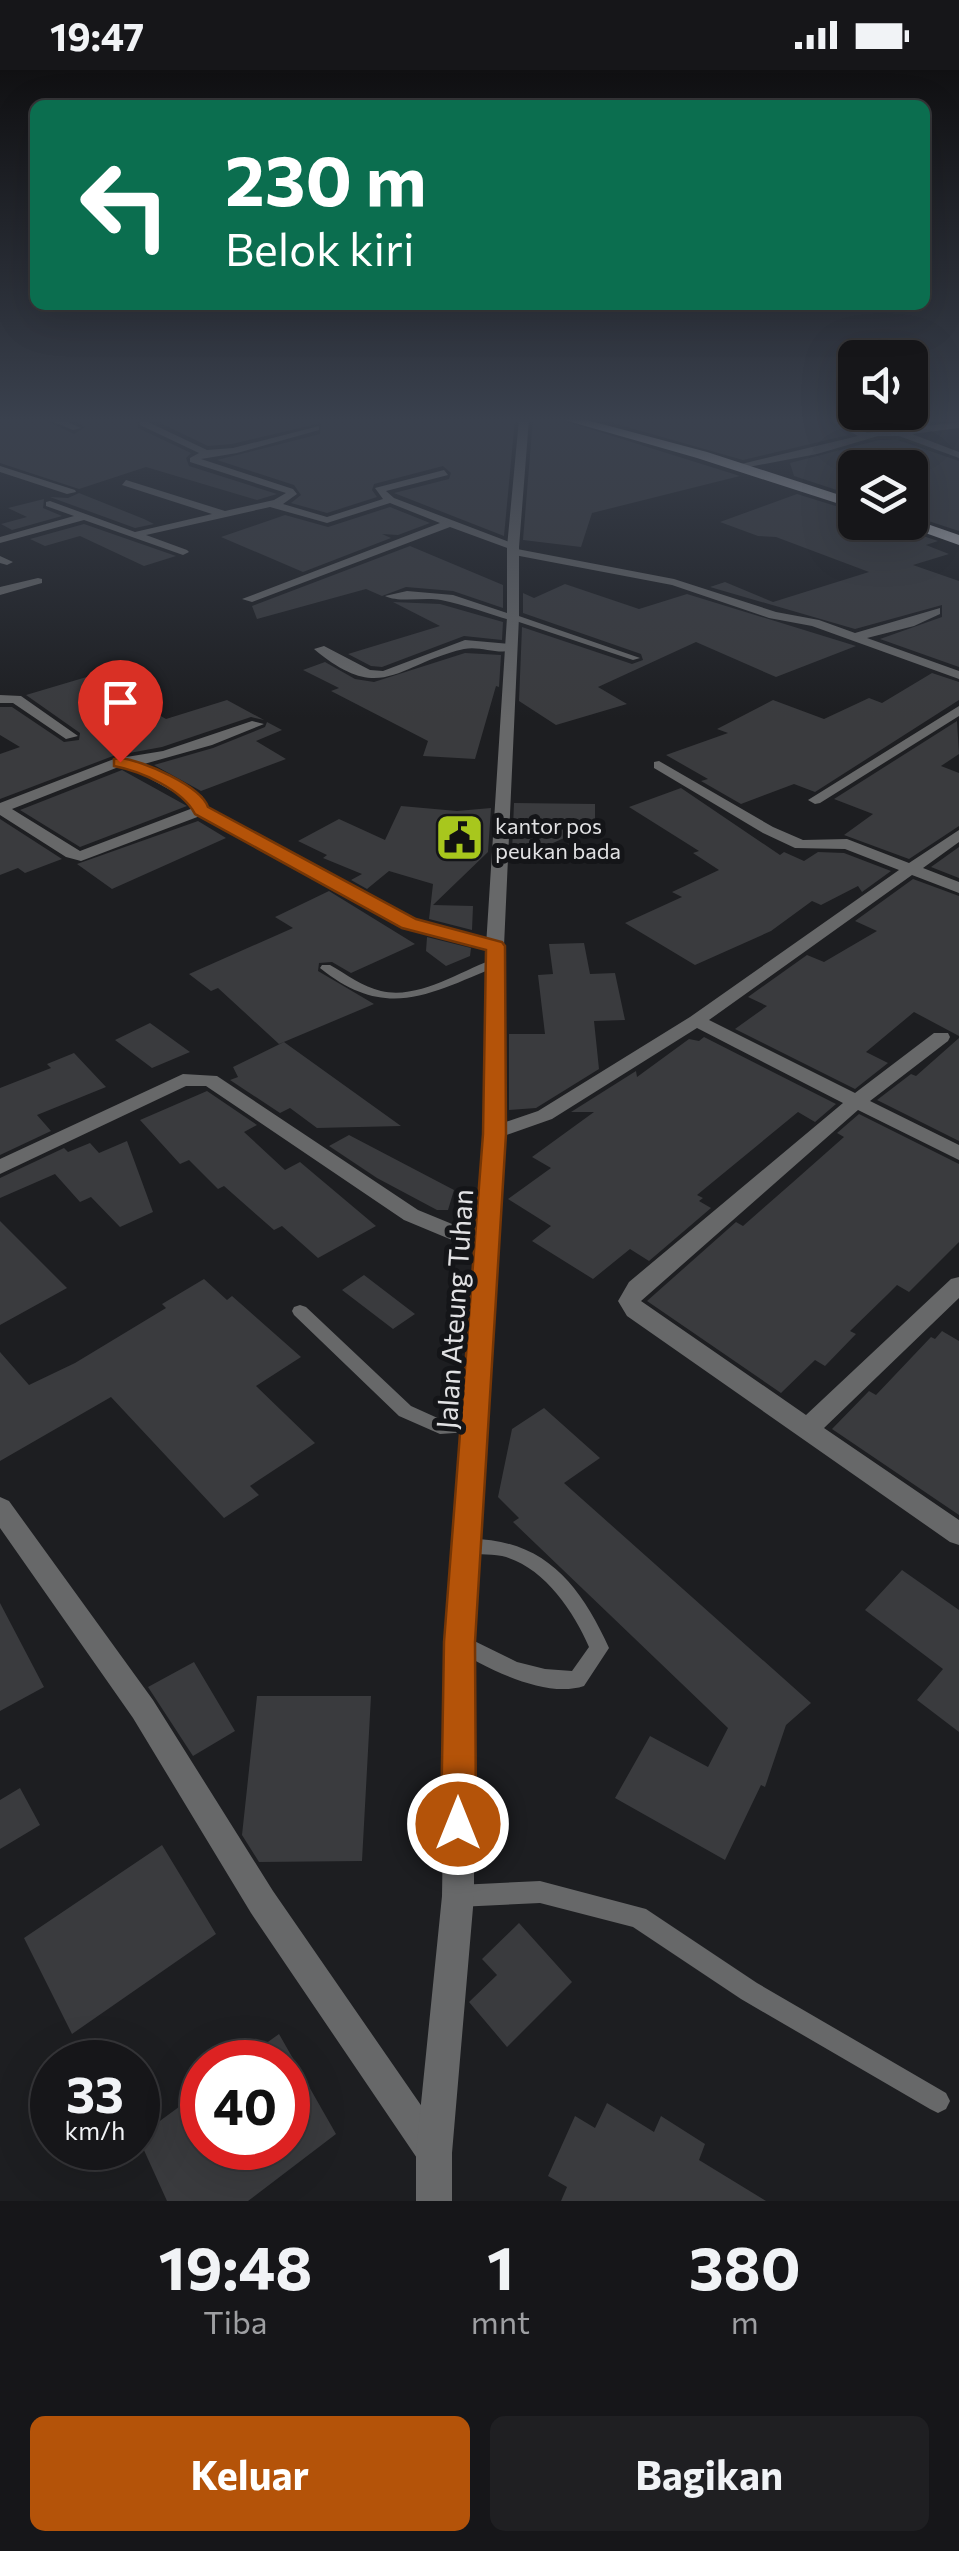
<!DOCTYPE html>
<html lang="id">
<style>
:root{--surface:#161619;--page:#1f1f22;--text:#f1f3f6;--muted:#9e9fa2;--line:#353538;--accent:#b45309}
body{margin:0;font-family:Commissioner,sans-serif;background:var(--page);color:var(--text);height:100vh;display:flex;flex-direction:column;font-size:38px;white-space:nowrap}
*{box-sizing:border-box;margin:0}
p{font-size:32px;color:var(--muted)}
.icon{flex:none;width:55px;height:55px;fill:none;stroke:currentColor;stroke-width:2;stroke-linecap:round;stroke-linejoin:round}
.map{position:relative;height:2131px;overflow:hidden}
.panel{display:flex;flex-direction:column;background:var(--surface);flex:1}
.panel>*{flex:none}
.top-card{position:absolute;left:30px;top:30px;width:900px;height:210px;border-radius:15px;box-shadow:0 10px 40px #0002,0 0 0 2px var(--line);background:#0b6e4f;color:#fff;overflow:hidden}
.controls{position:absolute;left:838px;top:270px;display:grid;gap:20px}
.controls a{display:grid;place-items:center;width:90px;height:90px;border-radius:15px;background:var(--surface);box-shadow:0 10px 40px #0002,0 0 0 2px var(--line);font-size:50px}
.speed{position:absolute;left:30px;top:1970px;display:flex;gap:20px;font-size:50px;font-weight:700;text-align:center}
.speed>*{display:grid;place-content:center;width:130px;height:130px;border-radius:50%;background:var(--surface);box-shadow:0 10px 40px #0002,0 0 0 2px var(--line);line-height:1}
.speed small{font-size:25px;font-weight:400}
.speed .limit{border:15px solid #d22;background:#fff;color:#111}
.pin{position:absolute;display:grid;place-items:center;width:85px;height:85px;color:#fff;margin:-102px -42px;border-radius:50% 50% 50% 0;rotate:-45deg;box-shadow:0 0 10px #0007}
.pin .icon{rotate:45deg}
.me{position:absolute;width:110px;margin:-55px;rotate:0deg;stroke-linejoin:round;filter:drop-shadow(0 0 8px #0008)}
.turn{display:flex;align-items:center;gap:35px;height:210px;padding:0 30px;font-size:45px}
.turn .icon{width:130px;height:130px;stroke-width:2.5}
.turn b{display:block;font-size:70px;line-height:85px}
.eta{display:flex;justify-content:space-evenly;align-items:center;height:170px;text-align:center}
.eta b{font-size:60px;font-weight:700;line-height:70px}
.primary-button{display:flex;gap:20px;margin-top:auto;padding:20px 30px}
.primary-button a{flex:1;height:115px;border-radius:15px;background:var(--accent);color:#fff;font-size:40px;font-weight:700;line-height:115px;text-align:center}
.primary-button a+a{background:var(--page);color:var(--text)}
.status{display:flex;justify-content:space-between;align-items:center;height:70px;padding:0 50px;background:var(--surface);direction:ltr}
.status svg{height:28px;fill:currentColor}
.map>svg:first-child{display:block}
.building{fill:#3a3b3e}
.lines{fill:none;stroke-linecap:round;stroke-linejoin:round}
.service{fill:#676869;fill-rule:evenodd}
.minor{fill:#676869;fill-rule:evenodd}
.tertiary{fill:#676869;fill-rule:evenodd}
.trunk{fill:#c0c1c4;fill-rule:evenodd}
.route{fill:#b45309;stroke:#753606;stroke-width:2.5}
.labels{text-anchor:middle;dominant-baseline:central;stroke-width:10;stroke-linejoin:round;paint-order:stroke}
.far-poi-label{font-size:22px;fill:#e1e1e3;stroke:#141518;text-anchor:start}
.street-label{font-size:28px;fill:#e1e1e3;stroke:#141518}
</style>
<div class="status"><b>19:47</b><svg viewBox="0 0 49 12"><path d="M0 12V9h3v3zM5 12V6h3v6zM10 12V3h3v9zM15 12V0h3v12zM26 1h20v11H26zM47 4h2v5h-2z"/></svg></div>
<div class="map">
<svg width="959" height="2131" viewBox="0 0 959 2131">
<rect width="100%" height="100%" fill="#1d1e21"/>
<!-- building -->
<path class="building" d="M0,349H43L74,364L85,357L71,349H137L138,358L191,383L186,388L189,396L277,424L257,430L146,397L79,419L0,393Z
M152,349H515L504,466L394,423L449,409L451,403L443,396L374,414L372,420L377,427L327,443L291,433L301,425L294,415L217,390L320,364L321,353L232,374L208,376Z
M533,349H558L740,406L592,443L581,477L523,470Z
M599,349H824L848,365L743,390Z
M879,370H898L959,391V461L910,445V398H875L855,389V426L794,406L790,393Z
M79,423L144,449L154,454L135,458L50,427L68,428Z
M797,424L855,442V452L878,457L898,452L902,459L938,471L926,475L949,484L913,495L959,511V597L880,569L942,547V535L855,559L710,517L725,512L773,532L869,502L776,467L758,466L720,452Z
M44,429L43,438L62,446L12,460L1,454L27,447L8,438Z
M390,437L430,453L398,465L382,464L391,468L303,502L221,467L285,445L328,457Z
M84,454L176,486L144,496L80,466L45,476L30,469Z
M410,476L503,515V538L453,521L406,517L382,526L366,519L257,549L252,536Z
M565,514L639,539L687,524L856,576L776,607L696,572L598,617L627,634L556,655L519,631L522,557L632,594L643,590L641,584L523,543V523L534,528Z
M393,532L440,534L503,552L502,570L464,566L382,597L371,596L348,584L440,556Z
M465,583L501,585L499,617L496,616L475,689L423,686L428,671L331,621L339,618L303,600L325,592L355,609L374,612Z
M932,603L959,612V630L815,722L794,714L741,734L701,711L708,709L666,685L728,663L717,659L773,630L824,649L869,628L882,633Z
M90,606L166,649L227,630L264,650L251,647L162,677L113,686L0,729V684L20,677L0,665V637H12L64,672L79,670L80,663L26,625Z
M957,651L959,684L941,696L959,703V756L909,789L844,765L873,744L834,729Z
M267,652L282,660L256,671L286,689L201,721L154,695L213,678L265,657Z
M122,700L187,736L80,777L20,740Z
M681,718L780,785L784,782L804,791L818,782L844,783L891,801L862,822L858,816L821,835L812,831L771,861L695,895L625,853L682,827L672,822L719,800L693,783L699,781L629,737Z
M514,733L595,734V754L533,782H512Z
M401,736L457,741L491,738L488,782L433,835L473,836L472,860L429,849L433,814L389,801L367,819L351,810L362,804L323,788L327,785L298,771L339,749L385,770Z
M0,749L62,789L25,803L18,798L0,805Z
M198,751L226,768L112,819L77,794Z
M959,777V808L931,797Z
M913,809L959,826V966L914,942L866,982L888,993L855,1019L735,959L767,936L748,927L807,885L824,892L877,861L855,851Z
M329,821L415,874L351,903L332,892L319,893L318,901L374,934L279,974L218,918L211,921L189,904L293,858L275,847Z
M427,867L471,878L470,886L446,896L426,881Z
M584,873L590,904L615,903L625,950L594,951L599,999L536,1038L509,1040V964H545L538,905L553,904L549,874Z
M150,953L190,982L152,998L115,970Z
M704,967L836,1034L815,1052L798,1042L697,1125L703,1128L699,1131L711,1138L649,1191L630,1179L593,1209L532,1171L551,1156L508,1129L551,1098L532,1087L594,1042H571L636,1001L637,1007L689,969L699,971Z
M959,968V1071L877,1030L911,1004L916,1006Z
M284,972L401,1056L317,1058L290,1038L280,1043L230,1010L238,1007L233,997Z
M74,983L106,1017L37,1045L51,1061L0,1085V1018L51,998L47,994Z
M207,1021L257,1055L244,1062L285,1100L300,1092L376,1156L318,1188L282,1156L274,1160L224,1116L218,1119L189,1090L180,1094L140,1050Z
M859,1044L959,1094V1172L909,1222L897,1215L887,1225L850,1261L856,1264L825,1296L815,1290L781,1323L647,1231L736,1152L743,1156L792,1113L844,1067L837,1063Z
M349,1065L454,1120L448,1140H437L377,1108L329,1076Z
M127,1071L153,1142L120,1157L91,1127L80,1132L55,1104L0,1128V1108L64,1078L68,1082L90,1073L99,1083Z
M0,1151L67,1218L0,1255Z
M364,1205L415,1244L393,1259L342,1220Z
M204,1209L227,1230L232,1226L301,1287L256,1316L315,1373L250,1416L259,1425L224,1448L111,1327L0,1391V1282L29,1315L75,1293L166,1238L162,1234Z
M942,1261L959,1271V1445L832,1359L869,1321L876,1325L931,1267L935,1269Z
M544,1338L600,1388L564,1413L811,1633L786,1655L765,1717L761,1715L725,1790L615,1728L650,1666L708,1697L728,1658L513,1452L519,1448L498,1427L512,1359Z
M902,1500L959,1540V1662L917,1630L943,1599L865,1540Z
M0,1533L44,1617L0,1641Z
M194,1592L235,1661L193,1686L148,1617Z
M257,1626H371L362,1791L259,1792L242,1765Z
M20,1718L40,1755L0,1779V1730Z
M162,1775L216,1864L72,1964L24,1868Z
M519,1853L572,1912L507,1977L469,1932L497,1905L482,1889Z
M279,1964L336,2064L248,2131H167L138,2067L202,2020V2078H288V1992H240Z
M607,2033L654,2062L661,2046L705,2074L699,2090L766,2131H561L567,2117L548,2106L575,2046L595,2058Z"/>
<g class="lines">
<!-- service -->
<path class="service" d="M510,545H516L640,588L633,590L510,549Z
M497,888L503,892L501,895C432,922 388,953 320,898L322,895H330C346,904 363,917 381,921C420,930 461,900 497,888Z
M300,1235L306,1237L411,1336L442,1350L477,1349L483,1351L485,1356L483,1361L440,1364L399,1346L294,1245L292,1241L294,1237Z
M468,1469C543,1468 580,1514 609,1578L584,1616C545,1629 486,1598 453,1578L450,1572L453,1566L460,1564L517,1592L545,1599L572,1601L589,1577C573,1540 543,1496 502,1486C488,1483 475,1486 462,1482L459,1477L462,1472Z
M540,1811L646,1839L757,1913L946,2023L950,2031L946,2039L938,2043L930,2039L741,1929L633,1857L540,1833L458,1837L450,1834L447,1826L450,1818L458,1815Z"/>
<!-- minor -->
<path class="minor" d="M47,349H61L81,358L73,360Z
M828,349H840L867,363L959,352V358L912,364L959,382V388L899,366H878L817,384L738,399L733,396L858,366Z
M140,351H146L207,380L233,378L319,356V360L237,383L201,389L293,419L297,424L283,434L327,447L383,429L375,418L444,400L448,405L386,421L394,428L517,475V479L674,509L776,542L819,550L855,563L940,538V544L914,556L867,568L959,601V609L812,556L769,548L672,515L509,484L510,479L450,457L252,532L242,529L440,453L390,433L327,453L270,437L146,465L187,480L189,482L183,485L84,450L0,473V467L74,446L46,436V432L50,431L135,462L212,444L122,415L126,410L225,441L274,430L286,423L190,392V388L199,383L140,355Z
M0,396L75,420L76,422L67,424L0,402Z
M0,486L13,492L7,495L0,493Z
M38,508L42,509V513L0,525V517Z
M407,521L453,525L519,547L513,551C489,544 466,535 441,530C424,527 399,533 385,526Z
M465,570L510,574L516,578C502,587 481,575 464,579C397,594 382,636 314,579L324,576L370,600L383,601Z
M0,625L21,626L78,666L66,669L13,633H0Z
M959,636V646L820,733L815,734L808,730Z
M252,651L264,654L212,675L144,694L202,726L208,737L415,849L501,872L504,876L501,880L495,881L403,857L200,746L81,791L66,787L0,745V733L114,689L163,681ZM121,696H127L190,731L193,738L80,781L12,739Z
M659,691L773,757L803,770L847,769L909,793L959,760V772L923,798L959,812V823L912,805L709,950L855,1023L934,963H948L950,967L948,971L870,1031L959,1075V1090L858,1040L641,1231L806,1345L951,1209L959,1207V1228L824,1358L959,1450V1475L950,1472L627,1246L618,1231L629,1212L843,1033L697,958L552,1049L495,1069L485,1063L488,1058L538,1041L690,947L899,800L845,779L795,778L763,763L654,698V692Z
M183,1004L217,1006L418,1140L496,1172L499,1177L496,1182L488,1185L404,1150L206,1016H186L0,1104V1089Z
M0,1427L9,1431L153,1630L273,1821L445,2070L451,2082L445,2094L433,2100L421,2094L251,1843L133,1648L0,1458Z"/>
<!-- tertiary -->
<path class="tertiary" d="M519,349H529L519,477V547L504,876L505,1063L474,1572V1826L452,2083V2131H416V2083L442,1826L446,1572L485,1063L486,876L507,547V477Z"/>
<!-- trunk -->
<path class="trunk" d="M561,349H583L707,382L855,430V439L697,388Z
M910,448L959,465V475L903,455L901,452H910Z"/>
</g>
<!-- sky -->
<linearGradient id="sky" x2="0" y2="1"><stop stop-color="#101012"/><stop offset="0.54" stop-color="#3a414e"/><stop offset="1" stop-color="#3a414e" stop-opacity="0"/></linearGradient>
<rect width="959" height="648" fill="url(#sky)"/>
<!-- route -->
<path class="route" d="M120,688C142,690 201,716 208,737L416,849L502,872L505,876L506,1064L475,1572L476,1754L470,1765L458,1770L446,1765L441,1754L444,1572L483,1064L486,880L402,858L195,744C182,719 140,701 114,696V689Z"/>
<!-- icons -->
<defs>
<symbol id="civic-square" viewBox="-11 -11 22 22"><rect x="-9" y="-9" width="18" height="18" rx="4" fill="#a8c71d" stroke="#141518"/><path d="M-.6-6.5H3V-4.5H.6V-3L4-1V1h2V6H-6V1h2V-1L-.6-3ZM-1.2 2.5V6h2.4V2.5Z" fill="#111"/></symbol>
</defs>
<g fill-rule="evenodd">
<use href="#civic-square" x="432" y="740" width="55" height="55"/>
</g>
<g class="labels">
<!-- far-poi labels -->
<g class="far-poi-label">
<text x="495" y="755">kantor pos<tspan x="495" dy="25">peukan bada</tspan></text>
</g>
<!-- street labels -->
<g class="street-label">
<text transform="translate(454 1239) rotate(-86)">Jalan Ateung Tuhan</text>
</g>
</g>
</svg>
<div class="controls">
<a><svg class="icon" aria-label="sound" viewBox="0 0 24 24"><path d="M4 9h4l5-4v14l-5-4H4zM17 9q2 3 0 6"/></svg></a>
<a><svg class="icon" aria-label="layers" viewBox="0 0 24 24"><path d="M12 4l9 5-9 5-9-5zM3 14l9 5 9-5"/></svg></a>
</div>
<div class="speed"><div>33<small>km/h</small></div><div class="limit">40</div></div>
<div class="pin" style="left:120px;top:692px;background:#d93025"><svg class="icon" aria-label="arrive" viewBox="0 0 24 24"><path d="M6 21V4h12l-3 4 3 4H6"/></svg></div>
<svg class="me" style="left:458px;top:1754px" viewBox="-20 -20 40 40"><circle r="17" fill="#b45309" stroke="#fff" stroke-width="3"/><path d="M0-11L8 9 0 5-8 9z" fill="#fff"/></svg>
<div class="top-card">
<div class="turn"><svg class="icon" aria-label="left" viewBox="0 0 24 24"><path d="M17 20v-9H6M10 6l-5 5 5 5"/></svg><div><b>230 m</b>Belok kiri</div></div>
</div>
</div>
<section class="panel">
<div class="eta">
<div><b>19:48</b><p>Tiba</p></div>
<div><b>1</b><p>mnt</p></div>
<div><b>380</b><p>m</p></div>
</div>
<div class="primary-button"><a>Keluar</a><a>Bagikan</a></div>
</section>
